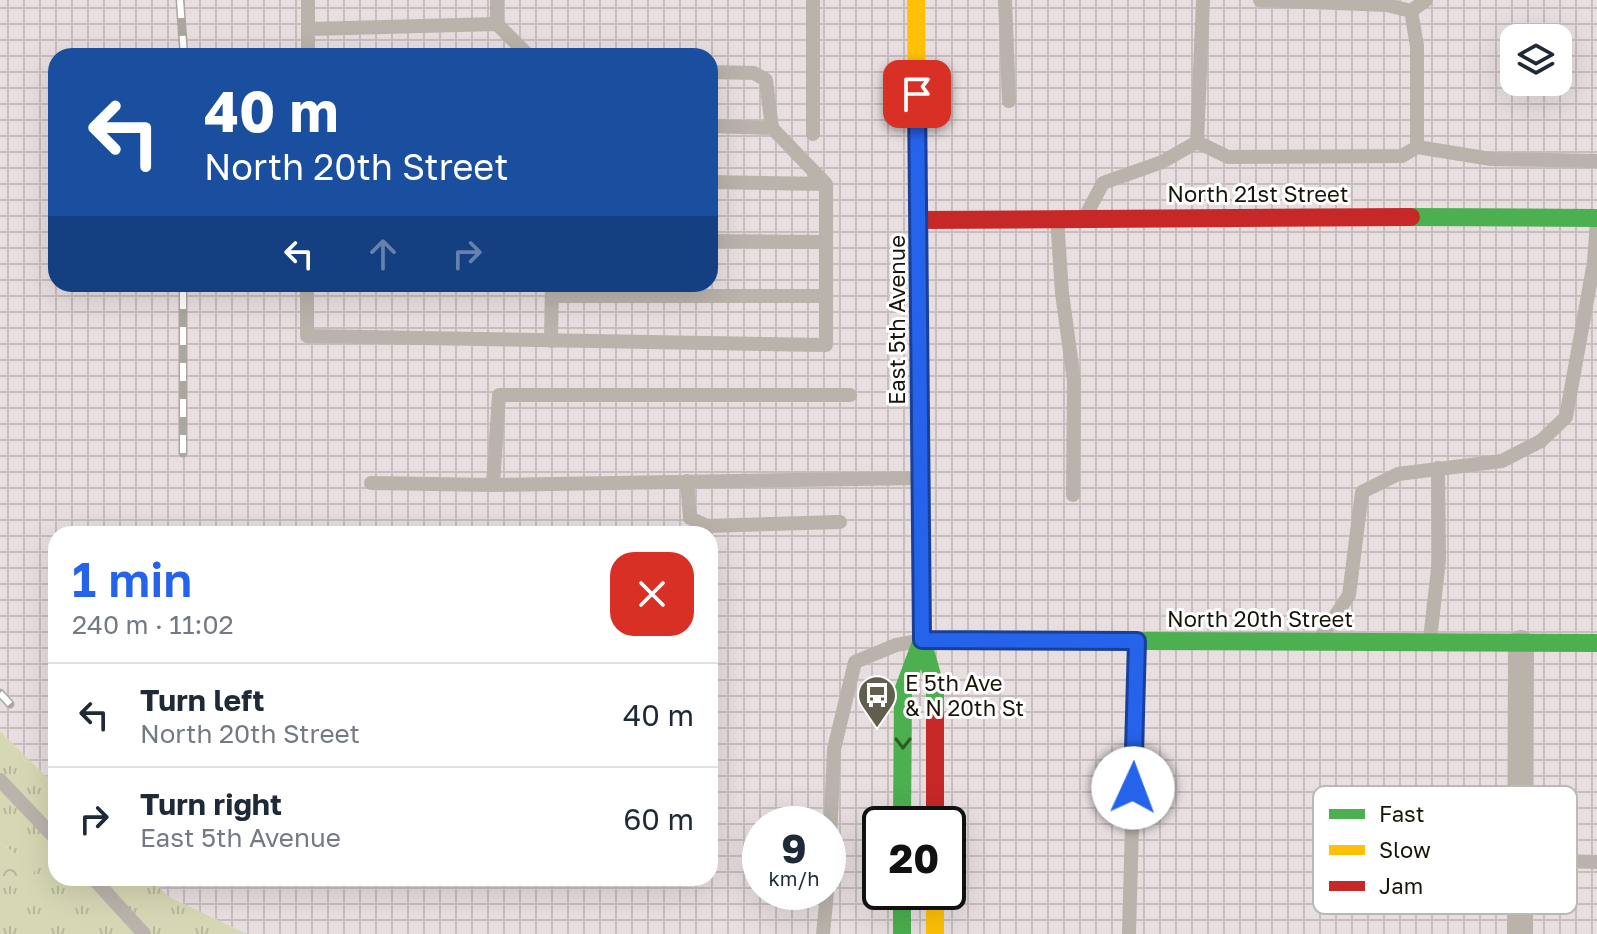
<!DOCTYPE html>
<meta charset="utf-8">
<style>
:root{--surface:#fff;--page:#f2f2f3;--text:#1f2937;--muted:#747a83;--line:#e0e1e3;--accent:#2563eb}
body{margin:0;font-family:"Golos Text",sans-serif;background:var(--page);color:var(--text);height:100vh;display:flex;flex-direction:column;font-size:30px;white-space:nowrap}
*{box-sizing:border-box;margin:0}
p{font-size:26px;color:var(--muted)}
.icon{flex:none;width:44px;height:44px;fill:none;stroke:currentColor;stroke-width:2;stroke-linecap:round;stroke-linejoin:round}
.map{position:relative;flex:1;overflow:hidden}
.side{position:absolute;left:48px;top:526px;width:670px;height:360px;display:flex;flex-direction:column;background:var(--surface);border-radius:24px;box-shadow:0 8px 32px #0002}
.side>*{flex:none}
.banner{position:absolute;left:48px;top:48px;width:670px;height:244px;border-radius:24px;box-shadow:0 8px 32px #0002;background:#1a4fa0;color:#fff;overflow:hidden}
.buttons{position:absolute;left:1500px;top:24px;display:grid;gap:16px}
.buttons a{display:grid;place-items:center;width:72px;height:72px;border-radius:16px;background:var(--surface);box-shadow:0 8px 32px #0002;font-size:40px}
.speed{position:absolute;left:742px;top:806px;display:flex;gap:16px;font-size:40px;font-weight:700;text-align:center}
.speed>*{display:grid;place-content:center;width:104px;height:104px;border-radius:50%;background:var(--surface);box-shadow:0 8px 32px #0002;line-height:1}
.speed small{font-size:20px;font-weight:400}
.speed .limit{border:4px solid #111;border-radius:12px;background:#fff;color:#111}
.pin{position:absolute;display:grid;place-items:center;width:68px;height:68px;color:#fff;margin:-34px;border-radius:16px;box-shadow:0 4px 12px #0006}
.me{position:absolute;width:88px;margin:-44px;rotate:2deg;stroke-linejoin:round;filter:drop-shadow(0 0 6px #0008)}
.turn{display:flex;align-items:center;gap:28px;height:168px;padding:0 24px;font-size:36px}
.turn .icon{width:104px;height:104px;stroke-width:2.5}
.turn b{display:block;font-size:56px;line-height:68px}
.lanes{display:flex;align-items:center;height:76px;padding:0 24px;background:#0003;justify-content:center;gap:40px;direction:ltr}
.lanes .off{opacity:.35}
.round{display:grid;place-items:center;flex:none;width:84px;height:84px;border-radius:24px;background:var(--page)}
.headline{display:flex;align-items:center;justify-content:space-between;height:136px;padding:0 24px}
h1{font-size:48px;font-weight:600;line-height:60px;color:var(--accent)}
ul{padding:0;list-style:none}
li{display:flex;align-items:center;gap:24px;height:104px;padding:0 24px;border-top:2px solid var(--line)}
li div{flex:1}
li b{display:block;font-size:30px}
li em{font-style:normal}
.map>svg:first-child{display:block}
.industrial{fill:url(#industrial-grid);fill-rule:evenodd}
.grass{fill:url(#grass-tufts)}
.forest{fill:url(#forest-crowns)}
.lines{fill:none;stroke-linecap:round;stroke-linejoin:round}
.lane{stroke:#bab3ac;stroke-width:14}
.street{stroke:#bab3ac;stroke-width:26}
.fast{stroke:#4caf50;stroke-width:18}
.slow{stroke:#ffc107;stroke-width:18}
.jam{stroke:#c62828;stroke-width:18}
.rail-casing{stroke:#aba69e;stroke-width:9}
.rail{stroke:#fff;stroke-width:6;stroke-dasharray:18;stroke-linecap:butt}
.oneway{stroke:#305b29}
.route-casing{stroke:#184099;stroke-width:20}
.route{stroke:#2563eb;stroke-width:14}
.labels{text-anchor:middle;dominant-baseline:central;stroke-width:6;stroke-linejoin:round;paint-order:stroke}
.street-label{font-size:22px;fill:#191609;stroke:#fff}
.poi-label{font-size:22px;fill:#191609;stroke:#fff;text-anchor:start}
.key{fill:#fff;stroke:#bab9b5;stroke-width:2}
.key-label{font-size:22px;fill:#191609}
</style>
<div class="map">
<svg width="1597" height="934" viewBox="0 0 1597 934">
<defs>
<pattern id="industrial-grid" width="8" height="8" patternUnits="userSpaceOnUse" patternTransform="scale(2)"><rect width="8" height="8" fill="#e8dee0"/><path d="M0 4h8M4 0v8" fill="none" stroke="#c6bebf"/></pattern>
<pattern id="grass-tufts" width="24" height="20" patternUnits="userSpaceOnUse" patternTransform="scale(2)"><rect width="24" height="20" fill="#d6d7b4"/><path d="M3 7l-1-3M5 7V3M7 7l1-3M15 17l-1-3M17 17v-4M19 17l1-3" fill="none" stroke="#b7b899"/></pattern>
<pattern id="forest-crowns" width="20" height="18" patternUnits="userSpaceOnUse" patternTransform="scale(2)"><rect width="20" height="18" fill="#d6d7b4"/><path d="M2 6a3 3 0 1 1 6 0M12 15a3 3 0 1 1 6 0" fill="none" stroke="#b7b899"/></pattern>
</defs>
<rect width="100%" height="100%" fill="#e9e3d1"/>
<!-- industrial -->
<path class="industrial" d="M0,0H1597V934H247L169,897L149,878H710V534H56V786L0,731ZM1514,38H1558V82H1514ZM56,56H710V284H56ZM760,824H828V892H760ZM880,824H948V892H880Z"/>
<!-- grass -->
<path class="grass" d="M0,731L56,786V878H149L169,897L247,934H0V879L29,883L7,847L0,843Z"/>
<!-- forest -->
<path class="forest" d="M0,843L36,867L30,883L0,879Z"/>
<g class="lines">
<!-- lane -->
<path class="lane" d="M308,0V56
M497,0V24L529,56
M1005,0L1009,101
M1411,11L1426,0
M309,29L497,24
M710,126L772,128
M813,134V0
M1197,142L1228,157L1402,156L1417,147V46L1411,11L1387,5L1260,0
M1417,147L1491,159L1597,161
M710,182L826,184
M1086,215L1103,183L1162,162L1197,142L1203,0
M1057,219L1062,293L1074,381L1073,495
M710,241L826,242
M307,284V336L826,345V184L772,128L766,80L754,73L710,72
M552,296H826
M551,341L552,284
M687,481L690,518L707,526L840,522
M371,483L493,485L921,478
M493,485L499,395H850
M1320,639L1349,595L1362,492L1398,474L1502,461L1541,441L1566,417L1594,262L1597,221
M1430,639L1439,560L1438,468
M0,780L56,839
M1521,860L1597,862
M93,878L144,934
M828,883L834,749L855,662L896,645L919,641
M823,934L827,892
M1129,934L1137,643"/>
<!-- street -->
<path class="street" d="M1520,934L1521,643"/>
<!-- fast -->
<path class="fast" d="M1411,217L1597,218
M919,343L922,640L935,686V717
M922,640L1597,643
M902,824L903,691L922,640
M902,892V934"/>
<!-- slow -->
<path class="slow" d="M916,0L919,343
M935,892V934"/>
<!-- jam -->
<path class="jam" d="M919,220L1411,217
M935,717V824"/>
<defs>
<path id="rail" d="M180,0L184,56
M183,453V284
M0,693L10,704"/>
</defs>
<!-- rail casing -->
<use href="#rail" class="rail-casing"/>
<!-- rail -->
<use href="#rail" class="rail"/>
</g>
<!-- one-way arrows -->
<defs><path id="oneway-chevron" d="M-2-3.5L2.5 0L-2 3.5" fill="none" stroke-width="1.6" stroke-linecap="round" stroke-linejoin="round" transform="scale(2)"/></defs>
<use class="oneway" href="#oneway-chevron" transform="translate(903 743) rotate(90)"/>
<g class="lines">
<defs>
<path id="route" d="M917,94L922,640L1137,641L1133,788"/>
</defs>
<!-- route casing -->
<use href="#route" class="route-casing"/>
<!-- route -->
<use href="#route" class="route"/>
</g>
<!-- icons -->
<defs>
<symbol id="bus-pin" viewBox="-11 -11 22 30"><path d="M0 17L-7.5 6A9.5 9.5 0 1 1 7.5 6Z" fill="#625e4f" stroke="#fff"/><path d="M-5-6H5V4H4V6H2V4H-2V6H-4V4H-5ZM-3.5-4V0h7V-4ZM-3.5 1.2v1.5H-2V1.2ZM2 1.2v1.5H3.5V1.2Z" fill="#fff"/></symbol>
</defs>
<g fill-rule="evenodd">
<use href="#bus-pin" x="855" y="673" width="44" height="60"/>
</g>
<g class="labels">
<!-- street labels -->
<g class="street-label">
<text x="1258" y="193">North 21st Street</text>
<text transform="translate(896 320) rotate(-90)">East 5th Avenue</text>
<text x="1260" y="618">North 20th Street</text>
</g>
<!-- poi labels -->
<g class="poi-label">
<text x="905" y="682">E 5th Ave<tspan x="905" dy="25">&amp; N 20th St</tspan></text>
</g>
</g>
<!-- legend -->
<rect x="1313" y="786" width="264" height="128" rx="12" class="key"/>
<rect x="1329" y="809" width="36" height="10" fill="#4caf50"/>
<rect x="1329" y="845" width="36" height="10" fill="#ffc107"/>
<rect x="1329" y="881" width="36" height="10" fill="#c62828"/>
<g class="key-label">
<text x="1379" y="822">Fast</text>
<text x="1379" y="858">Slow</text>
<text x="1379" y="894">Jam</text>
</g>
</svg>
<div class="buttons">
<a><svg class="icon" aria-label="layers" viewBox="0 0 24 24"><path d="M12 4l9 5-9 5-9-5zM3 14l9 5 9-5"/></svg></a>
</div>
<div class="speed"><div>9<small>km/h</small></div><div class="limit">20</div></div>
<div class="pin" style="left:917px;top:94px;background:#d93025"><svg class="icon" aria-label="arrive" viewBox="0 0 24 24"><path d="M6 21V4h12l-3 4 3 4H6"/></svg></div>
<svg class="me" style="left:1133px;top:788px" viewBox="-20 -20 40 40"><circle r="19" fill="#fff"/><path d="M0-13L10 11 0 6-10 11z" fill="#2563eb"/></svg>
<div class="banner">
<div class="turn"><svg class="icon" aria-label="left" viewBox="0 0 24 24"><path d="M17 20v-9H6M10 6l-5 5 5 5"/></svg><div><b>40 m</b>North 20th Street</div></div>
<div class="lanes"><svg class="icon" aria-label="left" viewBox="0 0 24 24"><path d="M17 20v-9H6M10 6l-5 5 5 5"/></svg><svg class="icon off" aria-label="ahead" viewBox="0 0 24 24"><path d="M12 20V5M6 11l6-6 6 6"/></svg><svg class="icon off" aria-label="right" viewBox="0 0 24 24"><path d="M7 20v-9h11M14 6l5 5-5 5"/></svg></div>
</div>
<section class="side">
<div class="headline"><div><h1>1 min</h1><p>240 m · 11:02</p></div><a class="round" style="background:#d93025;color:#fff"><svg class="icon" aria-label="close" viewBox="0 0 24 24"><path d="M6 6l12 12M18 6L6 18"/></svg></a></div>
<ul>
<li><svg class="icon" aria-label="left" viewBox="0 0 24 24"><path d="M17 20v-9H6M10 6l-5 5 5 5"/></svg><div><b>Turn left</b><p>North 20th Street</p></div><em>40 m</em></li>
<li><svg class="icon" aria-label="right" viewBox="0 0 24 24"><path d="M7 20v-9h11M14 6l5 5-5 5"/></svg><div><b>Turn right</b><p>East 5th Avenue</p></div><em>60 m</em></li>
</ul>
</section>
</div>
